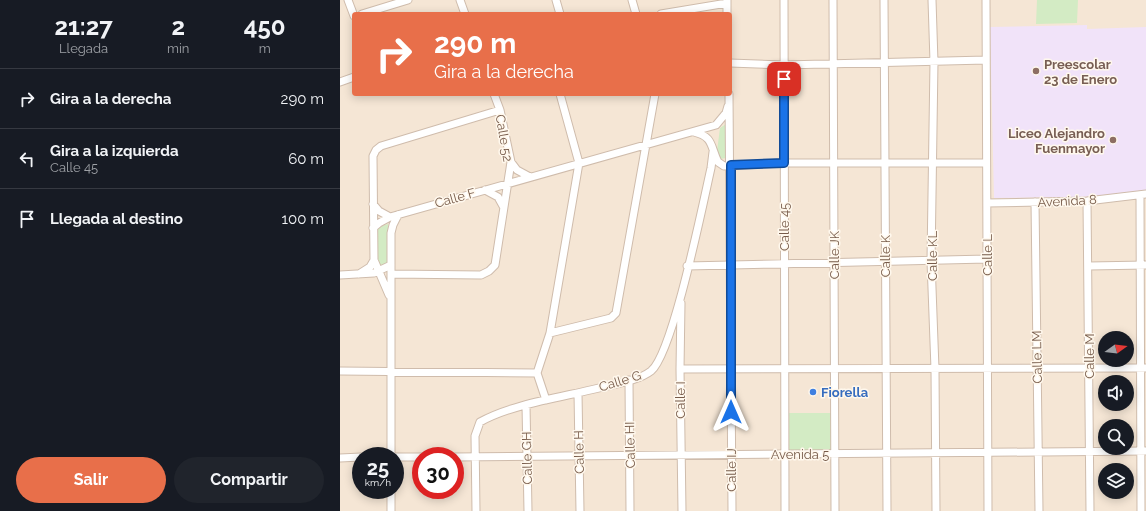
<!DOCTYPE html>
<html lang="es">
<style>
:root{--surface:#171b24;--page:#20242c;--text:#f1f3f6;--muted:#9ea1a6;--line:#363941;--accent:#e86f4a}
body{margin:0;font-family:Raleway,sans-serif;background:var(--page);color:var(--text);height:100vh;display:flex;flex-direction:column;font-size:15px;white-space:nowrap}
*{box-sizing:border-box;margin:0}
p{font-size:13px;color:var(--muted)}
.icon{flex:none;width:22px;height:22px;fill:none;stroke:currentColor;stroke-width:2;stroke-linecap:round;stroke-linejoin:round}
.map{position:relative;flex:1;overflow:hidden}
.side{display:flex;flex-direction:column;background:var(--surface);width:340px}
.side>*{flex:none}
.banner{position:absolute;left:12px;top:12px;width:380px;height:84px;border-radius:4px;box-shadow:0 2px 10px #0003;background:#e86f4a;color:#fff;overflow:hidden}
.needle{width:26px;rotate:75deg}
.controls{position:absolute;left:758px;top:331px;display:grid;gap:8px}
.controls a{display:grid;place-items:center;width:36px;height:36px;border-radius:50%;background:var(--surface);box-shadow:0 2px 10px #0003;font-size:20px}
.speed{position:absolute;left:12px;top:447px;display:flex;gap:8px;font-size:20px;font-weight:700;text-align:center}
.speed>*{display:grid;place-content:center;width:52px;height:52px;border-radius:50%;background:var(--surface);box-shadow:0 2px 10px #0003;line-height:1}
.speed small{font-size:10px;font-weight:400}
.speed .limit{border:6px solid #d22;background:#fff;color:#111}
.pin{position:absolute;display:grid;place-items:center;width:34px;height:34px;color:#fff;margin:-17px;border-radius:8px;box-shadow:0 2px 6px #0006}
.me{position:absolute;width:44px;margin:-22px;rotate:0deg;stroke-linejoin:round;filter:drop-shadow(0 0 3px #0008)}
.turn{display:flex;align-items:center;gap:14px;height:84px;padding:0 16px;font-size:18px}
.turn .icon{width:52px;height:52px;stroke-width:2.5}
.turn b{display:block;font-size:28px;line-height:34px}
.eta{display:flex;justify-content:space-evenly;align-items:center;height:68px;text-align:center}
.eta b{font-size:24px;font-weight:700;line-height:28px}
.button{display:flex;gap:8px;margin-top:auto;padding:8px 16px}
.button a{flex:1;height:46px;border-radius:24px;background:var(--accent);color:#fff;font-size:16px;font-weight:700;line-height:46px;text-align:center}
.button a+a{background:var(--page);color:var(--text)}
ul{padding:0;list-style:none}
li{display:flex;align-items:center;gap:12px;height:60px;padding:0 16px;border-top:1px solid var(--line)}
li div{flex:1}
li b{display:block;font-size:15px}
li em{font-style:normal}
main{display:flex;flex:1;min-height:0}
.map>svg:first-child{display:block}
.residential{fill:#f5e6d5;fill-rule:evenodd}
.education{fill:#f1e3f9}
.green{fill:#d3ebc4}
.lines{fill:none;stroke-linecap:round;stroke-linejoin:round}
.minor-casing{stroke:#cfbcac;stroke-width:9}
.minor{stroke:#fff;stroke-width:7}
.route-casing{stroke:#114b97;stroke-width:10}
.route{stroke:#1a73e8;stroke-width:7}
.education-dot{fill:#8d6e63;stroke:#fff8ed;stroke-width:1.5}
.shop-dot{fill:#3f7fe0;stroke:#fff8ed;stroke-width:1.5}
.labels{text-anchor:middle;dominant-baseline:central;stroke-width:3;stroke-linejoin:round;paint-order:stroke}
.education-label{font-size:13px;font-weight:bold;fill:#785e54;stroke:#fff8ed;text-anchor:start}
.street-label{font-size:13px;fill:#775b4a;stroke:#fff8ed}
.shop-label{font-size:13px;font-weight:bold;fill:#366cbe;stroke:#fff8ed;text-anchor:start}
</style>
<main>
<section class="side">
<div class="eta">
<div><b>21:27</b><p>Llegada</p></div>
<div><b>2</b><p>min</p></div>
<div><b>450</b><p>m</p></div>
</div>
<ul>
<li><svg class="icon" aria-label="right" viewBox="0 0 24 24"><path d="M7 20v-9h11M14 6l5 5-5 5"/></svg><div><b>Gira a la derecha</b></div><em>290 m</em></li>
<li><svg class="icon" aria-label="left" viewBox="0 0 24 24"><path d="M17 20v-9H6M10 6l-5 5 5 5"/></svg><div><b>Gira a la izquierda</b><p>Calle 45</p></div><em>60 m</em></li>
<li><svg class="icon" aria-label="arrive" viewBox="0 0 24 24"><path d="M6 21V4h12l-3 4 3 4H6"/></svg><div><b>Llegada al destino</b></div><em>100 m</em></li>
</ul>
<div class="button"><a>Salir</a><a>Compartir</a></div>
</section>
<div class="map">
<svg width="806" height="511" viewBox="0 0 806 511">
<rect width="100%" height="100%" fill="#fdf4e6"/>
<!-- residential -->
<path class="residential" d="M0,0H806V511H0ZM14,14H390V94H14ZM765,338H787V360H765ZM765,382H787V404H765ZM765,426H787V448H765ZM21,456H55V490H21ZM81,456H115V490H81ZM765,470H787V492H765Z"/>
<!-- education -->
<path class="education" d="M747,25V29L806,27V191L741,197L654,198L650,27Z"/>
<!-- green -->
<path class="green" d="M697,0H738L737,23L696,24Z
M386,124V158L380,159L377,151L380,128Z
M48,224V266L37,264L36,228Z
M448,413H493V451H448Z"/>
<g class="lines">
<defs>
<path id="minor" d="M8,0L14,16
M120,0L125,14
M216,0L220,14
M292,0L296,14
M387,0V14
M444,0L445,511
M493,0L495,511
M544,0L547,511
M592,0L594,62L591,261L595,369L596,511
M646,0L648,511
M22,14L68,0
M321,14L387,3
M390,63L444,65L646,60
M0,82L14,77
M389,94L392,511
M354,132C374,137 370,146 378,162L384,166L444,163H646
M171,162L177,170L190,177
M145,190L158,197L163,206
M800,195L801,511
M747,201L750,511
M695,202L699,511
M647,203L747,201L806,194
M33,204L39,211L50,217
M33,228L39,223L50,217L376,125L386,113L388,106
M34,260L49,295
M347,266L647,259
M749,266L806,265
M19,274L30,267L34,260L33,156L36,150L41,146L160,110
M51,274L141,275L149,271L155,265L171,162L160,110L154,94
M0,275L34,273L51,265
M341,303L340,369L342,511
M210,333L271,318L276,313L315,94
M340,369L806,368
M0,371L197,373
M289,380L290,511
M238,393L240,511
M206,400L197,373L210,333L239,163L220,94
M186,405L188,511
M51,456V233L53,225L58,215
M55,457H81
M115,457L806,451
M0,458L21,457
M51,490V511
M136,511L135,436L140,422C172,404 223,397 259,388C275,384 298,381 311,371C333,353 363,203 371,168L373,152"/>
</defs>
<!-- minor casing -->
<use href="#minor" class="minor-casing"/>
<!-- minor -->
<use href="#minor" class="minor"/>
</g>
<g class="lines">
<defs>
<path id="route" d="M391,412V165L444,163V79"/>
</defs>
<!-- route casing -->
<use href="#route" class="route-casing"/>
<!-- route -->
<use href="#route" class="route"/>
</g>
<!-- markers -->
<g class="education-dot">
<circle cx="696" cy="71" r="4"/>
<circle cx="773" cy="140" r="4"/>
</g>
<circle class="shop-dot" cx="473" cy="392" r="4"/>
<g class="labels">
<!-- education labels -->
<g class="education-label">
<text x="704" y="64">Preescolar<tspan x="704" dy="15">23 de Enero</tspan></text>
<text x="765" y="133" text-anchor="end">Liceo Alejandro<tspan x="765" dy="15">Fuenmayor</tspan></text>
</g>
<!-- street labels -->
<g class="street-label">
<text transform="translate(164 138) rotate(80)">Calle 52</text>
<text transform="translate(115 198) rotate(-16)">Calle F</text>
<text transform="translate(727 201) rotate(-3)">Avenida 8</text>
<text transform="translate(444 227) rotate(-90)">Calle 45</text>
<text transform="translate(494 255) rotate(-90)">Calle JK</text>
<text transform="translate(647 255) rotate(-90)">Calle L</text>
<text transform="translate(545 256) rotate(-90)">Calle K</text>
<text transform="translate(592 256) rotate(-90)">Calle KL</text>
<text transform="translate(749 356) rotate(-90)">Calle M</text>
<text transform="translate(697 357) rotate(-91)">Calle LM</text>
<text transform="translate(280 381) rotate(-17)">Calle G</text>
<text transform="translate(340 400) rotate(-90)">Calle I</text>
<text transform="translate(290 445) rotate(-91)">Calle HI</text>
<text transform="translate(239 452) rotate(-91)">Calle H</text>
<text x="460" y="454">Avenida 5</text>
<text transform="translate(187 458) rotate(-91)">Calle GH</text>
<text transform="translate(391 470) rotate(-90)">Calle IJ</text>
</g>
<!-- shop labels -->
<g class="shop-label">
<text x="481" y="392">Fiorella</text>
</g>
</g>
</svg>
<div class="controls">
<a><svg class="needle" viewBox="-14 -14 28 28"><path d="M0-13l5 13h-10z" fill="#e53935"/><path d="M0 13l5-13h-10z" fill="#9ea1a6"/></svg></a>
<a><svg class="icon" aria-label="sound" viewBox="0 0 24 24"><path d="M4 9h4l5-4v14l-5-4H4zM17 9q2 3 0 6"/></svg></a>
<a><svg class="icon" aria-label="search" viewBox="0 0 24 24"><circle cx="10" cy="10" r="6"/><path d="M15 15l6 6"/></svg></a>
<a><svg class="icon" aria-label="layers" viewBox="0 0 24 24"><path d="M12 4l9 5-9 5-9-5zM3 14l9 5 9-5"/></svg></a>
</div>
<div class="speed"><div>25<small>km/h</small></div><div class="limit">30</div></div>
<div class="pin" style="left:444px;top:79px;background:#d93025"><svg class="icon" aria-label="arrive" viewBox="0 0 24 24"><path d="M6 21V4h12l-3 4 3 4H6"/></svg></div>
<svg class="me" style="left:391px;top:412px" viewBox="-20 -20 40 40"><path d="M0-17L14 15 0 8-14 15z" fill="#1a73e8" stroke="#fff" stroke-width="4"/></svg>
<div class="banner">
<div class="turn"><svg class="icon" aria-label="right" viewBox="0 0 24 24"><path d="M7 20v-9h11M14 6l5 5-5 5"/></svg><div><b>290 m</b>Gira a la derecha</div></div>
</div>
</div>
</main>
